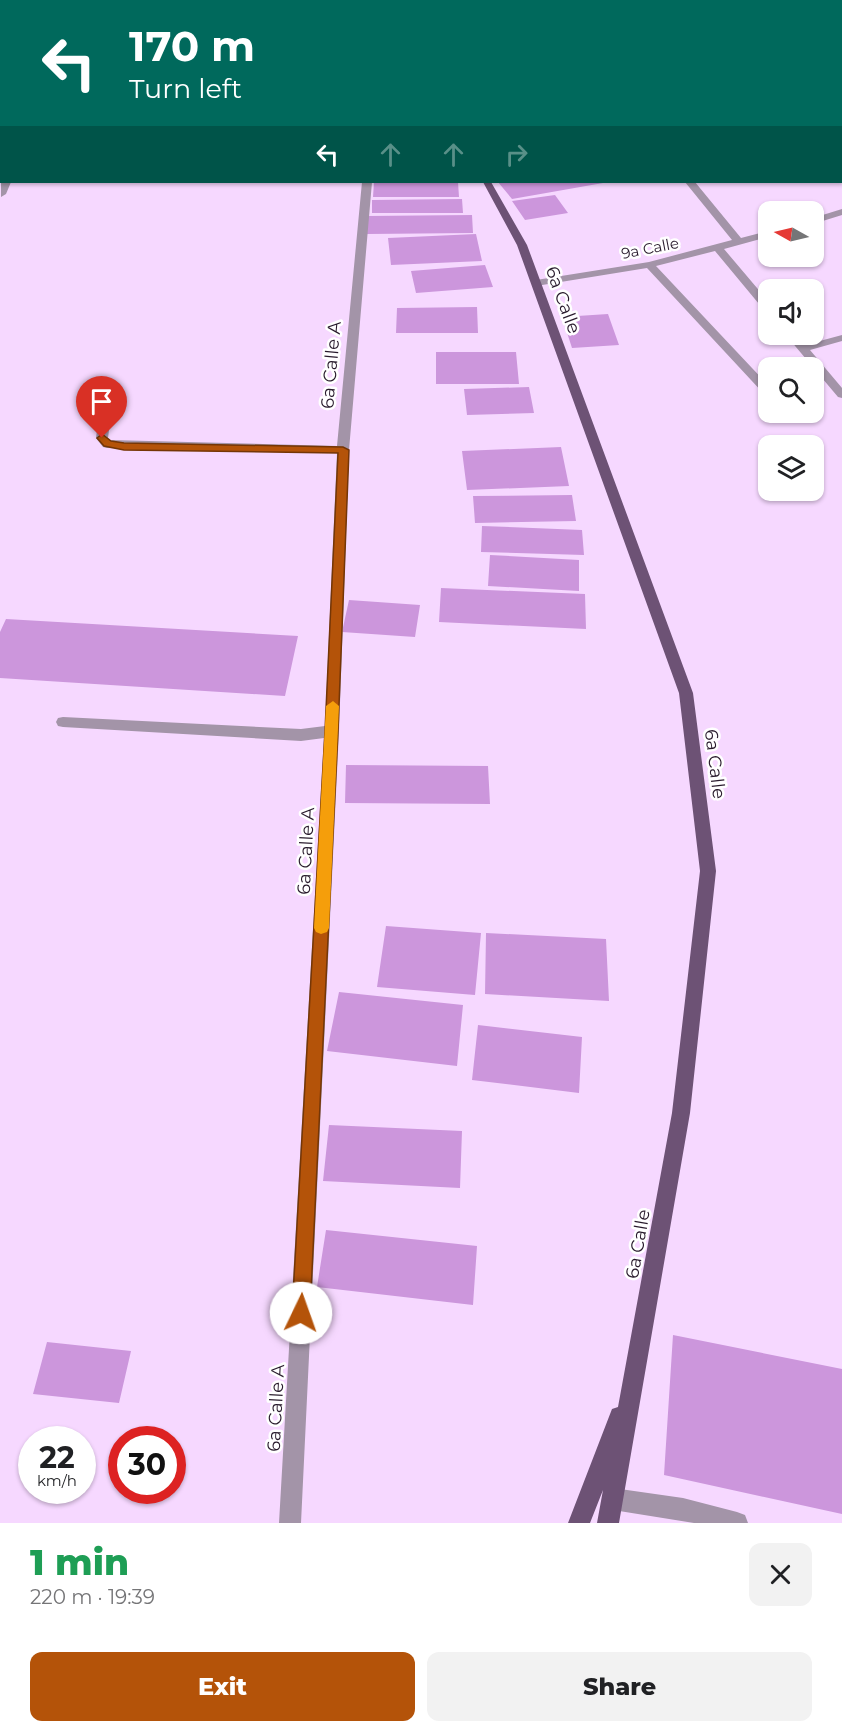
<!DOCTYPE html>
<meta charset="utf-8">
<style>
:root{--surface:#fff;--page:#f2f2f2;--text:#202124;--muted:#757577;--accent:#b45309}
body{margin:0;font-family:Montserrat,sans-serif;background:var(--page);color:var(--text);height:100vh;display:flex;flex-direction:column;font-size:22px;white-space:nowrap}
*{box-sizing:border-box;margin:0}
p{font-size:20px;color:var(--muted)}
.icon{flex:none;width:33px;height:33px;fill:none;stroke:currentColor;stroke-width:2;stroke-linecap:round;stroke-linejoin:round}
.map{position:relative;height:1523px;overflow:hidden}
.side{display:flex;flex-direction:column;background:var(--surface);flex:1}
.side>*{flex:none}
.banner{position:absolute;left:0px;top:0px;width:843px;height:183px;box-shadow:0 2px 4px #0004;background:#00695c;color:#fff;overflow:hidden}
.needle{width:39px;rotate:278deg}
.fabs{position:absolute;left:758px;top:201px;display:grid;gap:12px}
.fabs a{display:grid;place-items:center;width:66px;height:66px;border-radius:12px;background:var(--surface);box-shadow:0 2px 4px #0004;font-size:30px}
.speed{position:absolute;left:18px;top:1426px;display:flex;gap:12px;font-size:30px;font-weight:700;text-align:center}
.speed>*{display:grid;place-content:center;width:78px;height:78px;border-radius:50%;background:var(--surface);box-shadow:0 2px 4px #0004;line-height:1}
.speed small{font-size:15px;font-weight:400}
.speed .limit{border:9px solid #d22;background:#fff;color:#111}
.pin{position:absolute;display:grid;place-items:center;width:51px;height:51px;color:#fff;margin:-62px -26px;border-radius:50% 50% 50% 0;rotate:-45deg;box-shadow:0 0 6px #0007}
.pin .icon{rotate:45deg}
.me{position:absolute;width:66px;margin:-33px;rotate:3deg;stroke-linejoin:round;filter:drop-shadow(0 0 4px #0008)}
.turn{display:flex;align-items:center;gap:21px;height:126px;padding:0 30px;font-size:27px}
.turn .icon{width:78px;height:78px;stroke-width:2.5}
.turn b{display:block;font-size:42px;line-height:51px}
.lanes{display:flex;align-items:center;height:57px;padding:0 30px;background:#0003;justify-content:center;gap:30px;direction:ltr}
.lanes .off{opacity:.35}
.round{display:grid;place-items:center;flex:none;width:63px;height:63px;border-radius:12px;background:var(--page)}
.headline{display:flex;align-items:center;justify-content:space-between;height:102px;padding:0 30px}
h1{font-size:36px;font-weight:800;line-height:45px;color:#1e9e55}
.button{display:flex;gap:12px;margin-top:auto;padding:12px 30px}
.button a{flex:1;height:69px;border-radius:12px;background:var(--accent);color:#fff;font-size:24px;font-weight:800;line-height:69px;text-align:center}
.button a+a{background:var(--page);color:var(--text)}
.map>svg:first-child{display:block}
.building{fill:#cc96dc}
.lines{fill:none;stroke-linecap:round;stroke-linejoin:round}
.minor{fill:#a394a8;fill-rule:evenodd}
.major{fill:#6d5275;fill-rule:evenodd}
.route{fill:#b45309;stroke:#753606;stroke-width:1.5}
.slow{fill:#f59e0b}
.labels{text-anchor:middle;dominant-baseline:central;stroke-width:5;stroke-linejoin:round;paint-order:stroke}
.far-street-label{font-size:15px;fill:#27192b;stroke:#fff}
.street-label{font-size:18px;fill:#27192b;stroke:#fff}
</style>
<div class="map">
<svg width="842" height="1523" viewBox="0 0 842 1523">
<rect width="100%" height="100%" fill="#f6d8ff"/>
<!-- building -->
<path class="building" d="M374,182H458L459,197H373Z
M498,182H601L603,183L512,199Z
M555,195L568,213L525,220L512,201Z
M462,199L463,213H372V200Z
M472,215L473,233L367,234V216Z
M476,234L482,261L391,265L388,238Z
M485,265L493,287L416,293L411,271Z
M477,307L478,333H396L397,308Z
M608,314L619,345L572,348L562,317Z
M436,352H516L519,384H436Z
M529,387L534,413L467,415L464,389Z
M561,447L569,486L467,490L462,451Z
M572,495L576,521L475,523L473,496Z
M482,526L582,530L584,555L481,552Z
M490,555L579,560V591L488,586Z
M441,588L585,594L586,629L439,622Z
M349,600L420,605L415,637L342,632Z
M6,619L298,636L285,696L0,678V632Z
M346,765L488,766L490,804L345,803Z
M386,926L481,933L475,995L377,987Z
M486,933L606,939L609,1001L485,994Z
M339,992L463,1005L457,1066L327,1051Z
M478,1025L582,1037L579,1093L472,1080Z
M329,1125L462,1131L460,1188L323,1181Z
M326,1230L477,1246L473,1305L317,1287Z
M673,1335L842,1369V1514L664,1475Z
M47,1342L131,1351L119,1403L33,1394Z"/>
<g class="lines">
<!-- minor -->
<path class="minor" d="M0,0L5,2H2V5Z
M565,0H573L564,2Z
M720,0H732L718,2Z
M0,132H2V138H0Z
M1,182H11L6,194L1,197Z
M362,182H372L349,450L339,731L301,1523H279L324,738L301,741L63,727L58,726L56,722L58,718L63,717L301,729L325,726L337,453L107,448L103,447L96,438L103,384L109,381L115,384L108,438L110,440L337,446Z
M685,182H695L741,238L768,231V237L724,249L768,301V311L764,310L715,251L656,266L768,385V395L764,394L647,268L536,286L531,283L536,280L649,262L732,240Z
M842,209V215L813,224V218Z
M785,334H796L805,345L842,335V341L810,350L842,388V398L838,397Z
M613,1488L683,1498L737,1512L745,1515L748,1523H694L613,1510L605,1507L602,1499L605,1491Z"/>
<!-- major -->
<path class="major" d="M310,0H318L319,2H311Z
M483,182H491L527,245L693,693L716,871L690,1113L619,1523H597L603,1490L590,1523H568L612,1409L618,1407L672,1113L700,871L679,693L517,245Z"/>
</g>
<!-- route -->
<path class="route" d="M102,434L111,441L124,443L343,447L349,450L338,731L310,1313L307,1320L301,1323L294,1320L292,1313L325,731L338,453L124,450L104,446L97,438Z"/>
<!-- slow -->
<path class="slow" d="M333,701L339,706L329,928L327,932L321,934L316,932L314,928L326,706Z"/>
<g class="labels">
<!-- far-street labels -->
<g class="far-street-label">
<text transform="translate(650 248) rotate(-11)">9a Calle</text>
</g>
<!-- street labels -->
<g class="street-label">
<text transform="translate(563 300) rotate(70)">6a Calle</text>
<text transform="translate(331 365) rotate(-85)">6a Calle A</text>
<text transform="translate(715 764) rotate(83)">6a Calle</text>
<text transform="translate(306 851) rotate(-87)">6a Calle A</text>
<text transform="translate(638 1244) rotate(-80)">6a Calle</text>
<text transform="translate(276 1408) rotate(-87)">6a Calle A</text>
</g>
</g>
</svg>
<div class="fabs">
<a><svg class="needle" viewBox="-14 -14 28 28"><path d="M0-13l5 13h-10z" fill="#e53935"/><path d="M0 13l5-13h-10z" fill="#757577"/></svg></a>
<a><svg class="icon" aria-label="sound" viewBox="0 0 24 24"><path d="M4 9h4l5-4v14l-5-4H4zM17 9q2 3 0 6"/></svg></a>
<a><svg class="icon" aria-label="search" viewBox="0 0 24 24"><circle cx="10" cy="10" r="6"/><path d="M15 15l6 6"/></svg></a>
<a><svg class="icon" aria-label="layers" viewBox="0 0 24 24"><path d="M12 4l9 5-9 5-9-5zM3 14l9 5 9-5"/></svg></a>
</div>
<div class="speed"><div>22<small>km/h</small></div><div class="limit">30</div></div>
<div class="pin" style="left:102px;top:438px;background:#d93025"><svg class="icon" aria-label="arrive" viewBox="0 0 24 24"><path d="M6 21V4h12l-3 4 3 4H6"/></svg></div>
<svg class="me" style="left:301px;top:1313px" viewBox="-20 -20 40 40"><circle r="19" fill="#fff"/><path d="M0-13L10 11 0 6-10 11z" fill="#b45309"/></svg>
<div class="banner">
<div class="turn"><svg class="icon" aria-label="left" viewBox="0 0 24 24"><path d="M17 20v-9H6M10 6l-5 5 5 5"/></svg><div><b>170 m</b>Turn left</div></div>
<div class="lanes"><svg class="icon" aria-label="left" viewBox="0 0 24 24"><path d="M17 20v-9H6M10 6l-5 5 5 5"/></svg><svg class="icon off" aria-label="ahead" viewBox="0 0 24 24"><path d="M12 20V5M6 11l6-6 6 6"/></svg><svg class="icon off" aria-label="ahead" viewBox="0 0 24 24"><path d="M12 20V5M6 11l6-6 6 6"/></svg><svg class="icon off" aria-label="right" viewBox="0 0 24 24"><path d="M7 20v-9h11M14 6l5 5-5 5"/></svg></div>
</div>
</div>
<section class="side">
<div class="headline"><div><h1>1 min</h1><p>220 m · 19:39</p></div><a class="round"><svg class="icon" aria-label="close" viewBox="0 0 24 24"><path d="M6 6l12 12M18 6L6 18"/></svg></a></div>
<div class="button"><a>Exit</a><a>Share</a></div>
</section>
